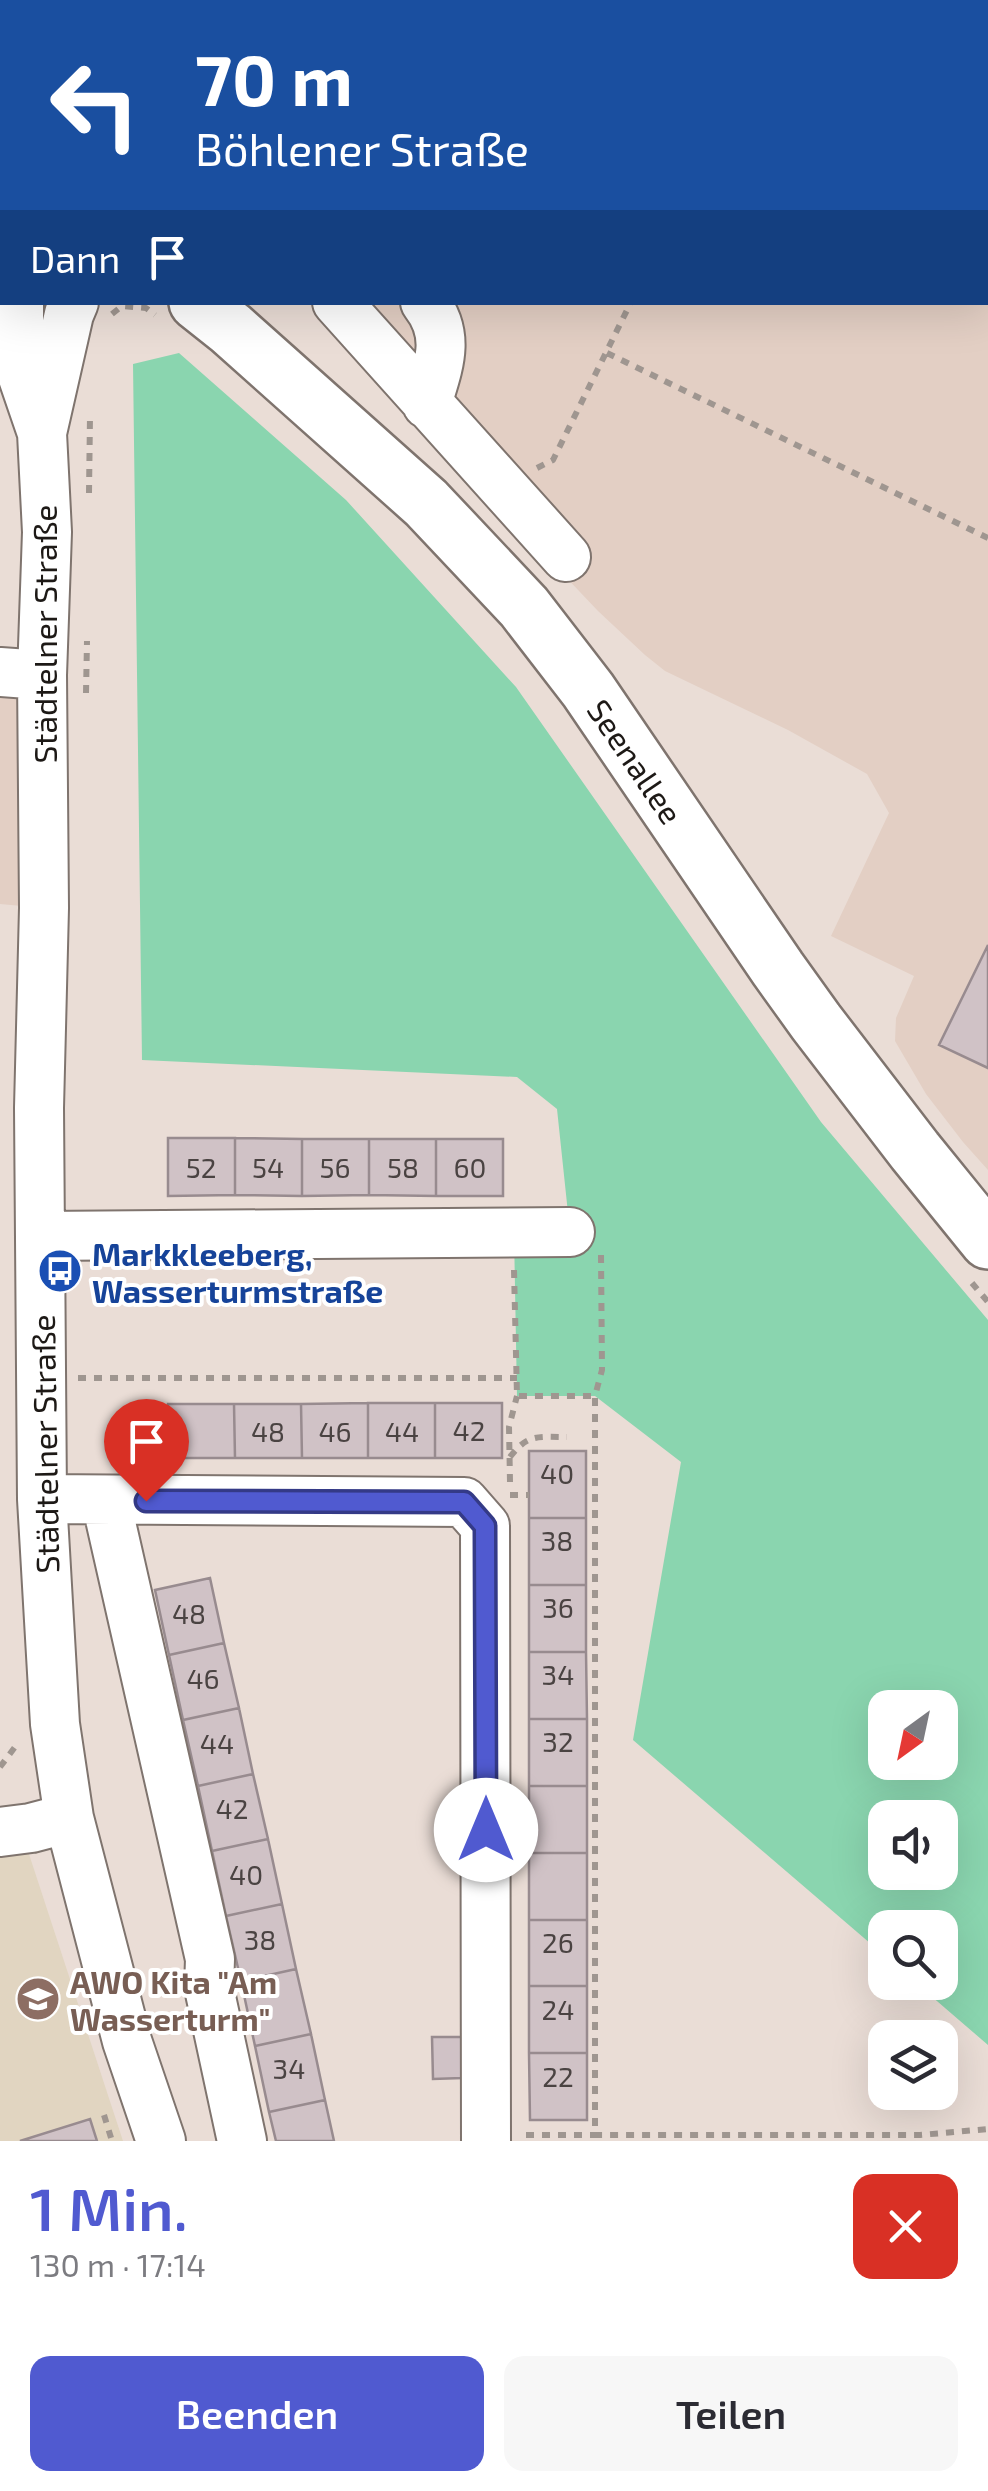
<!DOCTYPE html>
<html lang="de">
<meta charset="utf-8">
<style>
:root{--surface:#fff;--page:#f7f7f7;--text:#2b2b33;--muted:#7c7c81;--accent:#505ad0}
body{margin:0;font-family:"Exo 2",sans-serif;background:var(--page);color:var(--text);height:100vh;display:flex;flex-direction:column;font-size:38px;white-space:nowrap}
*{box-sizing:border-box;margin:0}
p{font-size:32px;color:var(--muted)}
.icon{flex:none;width:55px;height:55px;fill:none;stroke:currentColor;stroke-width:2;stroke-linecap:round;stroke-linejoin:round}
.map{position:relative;height:2141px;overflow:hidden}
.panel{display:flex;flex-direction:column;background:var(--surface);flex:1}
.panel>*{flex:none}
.guide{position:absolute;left:0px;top:0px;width:990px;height:305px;box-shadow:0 10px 40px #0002;background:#1a4fa0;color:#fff;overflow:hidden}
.needle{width:65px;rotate:213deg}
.buttons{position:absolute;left:868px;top:1690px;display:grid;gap:20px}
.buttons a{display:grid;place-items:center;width:90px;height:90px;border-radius:20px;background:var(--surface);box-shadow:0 10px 40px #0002;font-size:50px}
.pin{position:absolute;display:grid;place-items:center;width:85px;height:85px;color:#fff;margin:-102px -42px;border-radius:50% 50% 50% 0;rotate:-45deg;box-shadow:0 0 10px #0007}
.pin .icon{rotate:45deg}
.me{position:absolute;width:110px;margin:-55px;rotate:0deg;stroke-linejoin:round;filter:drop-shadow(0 0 8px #0008)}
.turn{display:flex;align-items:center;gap:35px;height:210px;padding:0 30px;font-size:45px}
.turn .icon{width:130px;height:130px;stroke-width:2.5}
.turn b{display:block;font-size:70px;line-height:85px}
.then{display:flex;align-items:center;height:95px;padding:0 30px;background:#0003;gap:20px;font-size:38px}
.round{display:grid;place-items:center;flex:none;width:105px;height:105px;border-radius:20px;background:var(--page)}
.headline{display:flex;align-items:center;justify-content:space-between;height:170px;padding:0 30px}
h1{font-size:60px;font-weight:600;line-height:75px;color:var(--accent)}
.cta{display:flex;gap:20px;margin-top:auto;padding:20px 30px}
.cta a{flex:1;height:115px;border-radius:20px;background:var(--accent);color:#fff;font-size:40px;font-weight:600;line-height:115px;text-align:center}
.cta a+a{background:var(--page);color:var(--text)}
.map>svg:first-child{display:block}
.built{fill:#e3cfc4}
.education{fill:#e1d5c1}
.green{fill:#8ad5af;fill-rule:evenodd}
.building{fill:#d0c2c6;stroke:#988b8f;stroke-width:2.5}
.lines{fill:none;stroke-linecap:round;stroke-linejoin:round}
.minor-casing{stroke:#7f746e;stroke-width:52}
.major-casing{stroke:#7f746e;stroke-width:60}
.path{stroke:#9f9690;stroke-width:6;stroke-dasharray:8 8;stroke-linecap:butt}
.minor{stroke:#fff;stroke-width:48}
.major{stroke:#fff;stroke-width:55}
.route-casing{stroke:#343a87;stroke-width:25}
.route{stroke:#505ad0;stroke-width:18}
.labels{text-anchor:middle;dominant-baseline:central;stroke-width:8;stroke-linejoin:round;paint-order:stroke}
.number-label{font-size:28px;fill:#4a4342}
.street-label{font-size:32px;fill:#1d1916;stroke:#fff}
.transit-label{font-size:32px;font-weight:bold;fill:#164399;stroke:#fff;text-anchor:start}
.education-label{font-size:32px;font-weight:bold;fill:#785e54;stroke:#fff;text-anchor:start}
</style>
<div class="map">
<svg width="988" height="2141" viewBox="0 0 988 2141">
<rect width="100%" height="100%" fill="#eaddd6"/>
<!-- built -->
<path class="built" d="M988,250V1170L963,1142L926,1094L895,1041L896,1018L914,976L831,936L889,813L867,774L788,730L665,671L645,655L598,611L542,552L320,303L988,302Z
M0,672L42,675L44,908L0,904Z"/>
<!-- education -->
<path class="education" d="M28,1851L123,2141H0V1856Z"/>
<!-- green -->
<path class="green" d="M179,353L346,500L516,687L821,1122L988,1320V2045L916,1983L940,1982V1928H885V1956L633,1740L681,1462L595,1396H517L514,1233L570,1232L557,1109L517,1077L142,1060L133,364ZM885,1708H940V1762H885ZM885,1818H940V1872H885Z"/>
<!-- building -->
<path class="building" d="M821,0H937L936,2H819Z
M988,945V1068L939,1045Z
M168,1138H235V1195L168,1196Z
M235,1138L302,1139V1196L235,1195Z
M302,1139H369V1195L302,1196Z
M369,1139H436V1196L369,1195Z
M436,1139H503V1196H436Z
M368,1403H435V1458H368Z
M368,1403V1458H302L301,1404Z
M435,1403H502V1458H435Z
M168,1404H234L235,1458H168Z
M234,1404H301L302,1458H235Z
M529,1451H586V1518H529Z
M529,1518H586V1585H529Z
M210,1578L224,1643L169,1655L155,1590Z
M529,1585H586V1652H529Z
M224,1643L239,1708L183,1720L169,1655Z
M529,1652H586L587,1719H529Z
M239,1708L253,1774L198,1786L183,1720Z
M529,1719H587V1786H529Z
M253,1774L268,1839L212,1851L198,1786Z
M529,1786H587V1853H529Z
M268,1839L282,1904L226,1916L212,1851Z
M529,1853H587V1920H529Z
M282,1904L296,1969L241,1981L226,1916Z
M529,1920H587V1986H529Z
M296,1969L311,2034L255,2046L241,1981Z
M529,1986H587V2053H529Z
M311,2034L325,2100L269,2112L255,2046Z
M432,2037H462V2078L433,2079Z
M529,2053H587V2120H530Z
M325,2100L334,2141H276L269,2112Z
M90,2119L97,2141H20Z"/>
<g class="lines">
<defs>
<path id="minor" d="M137,0L138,2
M510,0L515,2
M276,2L277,0
M391,2L393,0
M431,2V0
M574,2L575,0
M787,2L788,0
M19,302V366L42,433L47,532L42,675L44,908L39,1108L42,1499L55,1724L69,1818L127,2041L161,2141
M337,302L566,557
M425,302C452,336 438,367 427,404
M42,433L69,314L74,302
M0,672L42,675
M41,1236L570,1232
M42,1499L464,1502L485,1526L486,2141
M106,1501L210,1959L209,1988L242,2141
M0,1832L31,1828L69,1818"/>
<path id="major" d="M0,168L2,170
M197,302L231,329L426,503L524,607L588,690L778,969L816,1022L915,1151L988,1241"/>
</defs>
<!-- minor casing -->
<use href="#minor" class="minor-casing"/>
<!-- major casing -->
<use href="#major" class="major-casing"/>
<!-- path -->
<path class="path" d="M2,0L5,2
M49,0V2
M182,0L183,2
M988,192V193
M112,314L122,306L146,308L155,315
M607,353L988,538
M537,468L553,460L631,302
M89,493L90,416
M86,693L87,641
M601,1255L602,1370L595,1396V2135H920L988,2129
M514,1270L517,1396H595
M972,1283L988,1302
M78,1378H517
M510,1457C528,1433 539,1437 567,1437
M510,1482L509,1427L517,1396
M510,1495H529
M0,1767L15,1747
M104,2115L112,2141
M526,2135H595"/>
<!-- minor -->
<use href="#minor" class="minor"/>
<!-- major -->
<use href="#major" class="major"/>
</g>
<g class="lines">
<defs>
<path id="route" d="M146,1501L464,1502L485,1526L486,1830"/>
</defs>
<!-- route casing -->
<use href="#route" class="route-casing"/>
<!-- route -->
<use href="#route" class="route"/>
</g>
<!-- icons -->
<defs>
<symbol id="bus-disc" viewBox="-11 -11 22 22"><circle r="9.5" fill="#1a4fb4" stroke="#fff"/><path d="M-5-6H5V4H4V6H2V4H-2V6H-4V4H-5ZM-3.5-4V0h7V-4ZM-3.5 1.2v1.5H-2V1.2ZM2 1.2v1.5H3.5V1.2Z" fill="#fff"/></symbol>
<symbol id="school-disc" viewBox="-11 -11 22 22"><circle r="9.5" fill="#8d6e63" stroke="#fff"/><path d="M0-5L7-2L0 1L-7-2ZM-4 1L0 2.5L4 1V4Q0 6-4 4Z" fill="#fff"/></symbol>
</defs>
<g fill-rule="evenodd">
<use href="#bus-disc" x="35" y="1246" width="50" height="50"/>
<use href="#school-disc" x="13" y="1974" width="50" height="50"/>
</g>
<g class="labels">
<!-- number labels -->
<g class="number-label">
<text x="201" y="1167">52</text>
<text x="268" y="1167">54</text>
<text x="335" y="1167">56</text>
<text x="403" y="1167">58</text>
<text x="470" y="1167">60</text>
<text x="469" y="1430">42</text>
<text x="268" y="1431">48</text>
<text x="335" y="1431">46</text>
<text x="402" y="1431">44</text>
<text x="557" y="1473">40</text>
<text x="557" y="1540">38</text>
<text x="558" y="1607">36</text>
<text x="189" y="1613">48</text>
<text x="558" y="1674">34</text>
<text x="203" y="1678">46</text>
<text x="558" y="1741">32</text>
<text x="217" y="1743">44</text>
<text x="232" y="1808">42</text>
<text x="246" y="1874">40</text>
<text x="260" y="1939">38</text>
<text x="558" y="1942">26</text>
<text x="558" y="2009">24</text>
<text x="289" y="2068">34</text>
<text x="558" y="2076">22</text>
</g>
<!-- street labels -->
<g class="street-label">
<text transform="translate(44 634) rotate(-90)">Städtelner Straße</text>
<text transform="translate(636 761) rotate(56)">Seenallee</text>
<text transform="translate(44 1444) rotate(-91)">Städtelner Straße</text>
</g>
<!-- transit labels -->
<g class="transit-label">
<text x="92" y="1253">Markkleeberg,<tspan x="92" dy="37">Wasserturmstraße</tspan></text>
</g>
<!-- education labels -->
<g class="education-label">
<text x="70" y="1981">AWO Kita "Am<tspan x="70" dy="37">Wasserturm"</tspan></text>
</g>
</g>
</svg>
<div class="buttons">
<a><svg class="needle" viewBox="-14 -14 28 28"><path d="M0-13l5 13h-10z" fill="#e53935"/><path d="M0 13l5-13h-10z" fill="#7c7c81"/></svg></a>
<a><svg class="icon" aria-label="sound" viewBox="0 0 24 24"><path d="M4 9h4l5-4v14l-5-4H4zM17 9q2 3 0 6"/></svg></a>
<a><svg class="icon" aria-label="search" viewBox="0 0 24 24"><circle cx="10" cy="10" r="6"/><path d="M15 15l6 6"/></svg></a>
<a><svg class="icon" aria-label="layers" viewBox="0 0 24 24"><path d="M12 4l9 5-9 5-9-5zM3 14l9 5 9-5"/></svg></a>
</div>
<div class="pin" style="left:146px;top:1501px;background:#d93025"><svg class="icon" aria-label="arrive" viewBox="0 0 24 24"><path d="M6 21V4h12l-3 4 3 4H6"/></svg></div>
<svg class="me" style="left:486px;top:1830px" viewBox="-20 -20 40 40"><circle r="19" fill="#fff"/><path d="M0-13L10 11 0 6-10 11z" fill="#505ad0"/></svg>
<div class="guide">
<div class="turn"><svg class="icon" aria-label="left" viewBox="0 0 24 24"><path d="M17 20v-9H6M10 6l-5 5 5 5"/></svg><div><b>70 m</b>Böhlener Straße</div></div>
<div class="then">Dann<svg class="icon" aria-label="arrive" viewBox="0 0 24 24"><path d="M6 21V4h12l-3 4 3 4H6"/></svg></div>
</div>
</div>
<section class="panel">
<div class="headline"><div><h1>1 Min.</h1><p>130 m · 17:14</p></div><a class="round" style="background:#d93025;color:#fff"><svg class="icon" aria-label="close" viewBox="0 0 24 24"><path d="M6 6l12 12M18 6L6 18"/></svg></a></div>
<div class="cta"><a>Beenden</a><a>Teilen</a></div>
</section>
